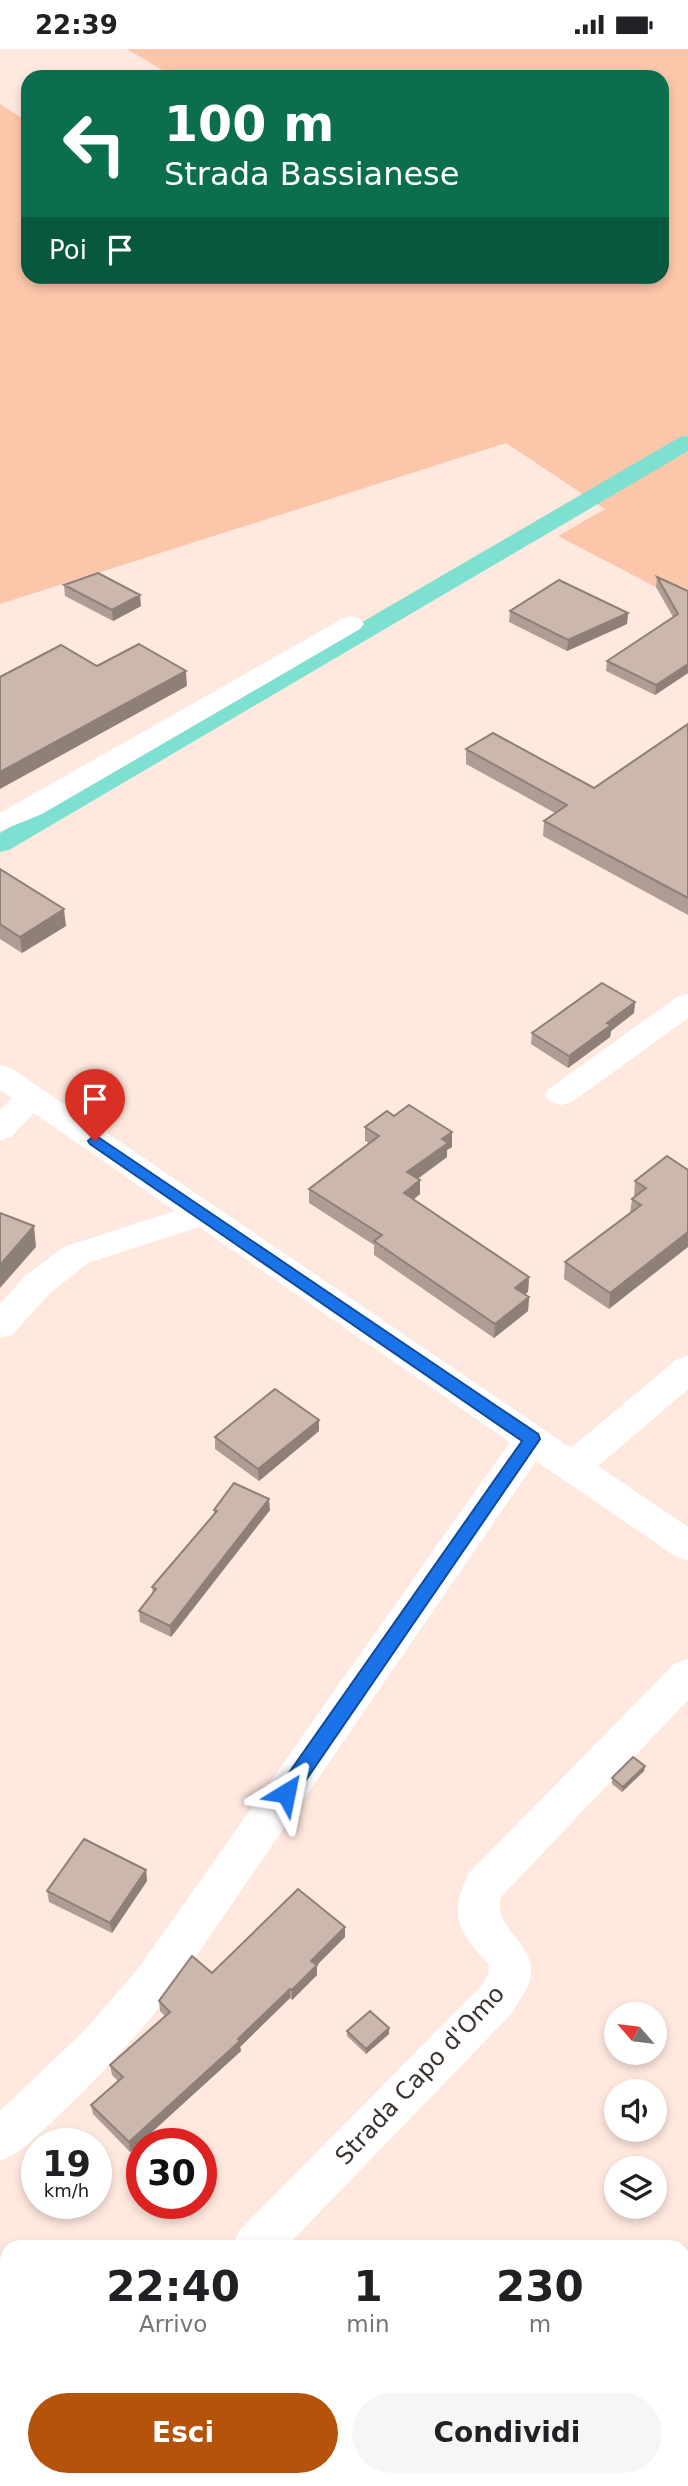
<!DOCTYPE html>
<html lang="it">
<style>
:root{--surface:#fff;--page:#f6f6f6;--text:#202124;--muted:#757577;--accent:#b45309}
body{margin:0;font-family:"DejaVu Sans",sans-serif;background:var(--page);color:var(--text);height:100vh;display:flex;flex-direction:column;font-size:26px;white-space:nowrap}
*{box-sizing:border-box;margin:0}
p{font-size:23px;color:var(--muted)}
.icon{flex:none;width:38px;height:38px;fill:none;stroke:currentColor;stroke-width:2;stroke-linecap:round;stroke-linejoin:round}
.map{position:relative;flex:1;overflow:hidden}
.details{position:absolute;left:0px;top:2191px;width:690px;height:247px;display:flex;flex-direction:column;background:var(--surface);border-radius:21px 21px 0 0;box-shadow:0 4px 10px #0003}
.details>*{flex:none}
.banner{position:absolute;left:21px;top:21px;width:648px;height:214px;border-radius:21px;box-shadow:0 4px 10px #0003;background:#0b6e4f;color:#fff;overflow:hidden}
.needle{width:46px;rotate:298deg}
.fabs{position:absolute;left:604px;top:1953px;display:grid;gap:14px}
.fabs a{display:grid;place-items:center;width:63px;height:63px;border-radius:50%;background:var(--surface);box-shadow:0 4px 10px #0003;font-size:35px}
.speed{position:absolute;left:21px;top:2079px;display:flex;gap:14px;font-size:35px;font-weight:700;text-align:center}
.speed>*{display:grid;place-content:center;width:91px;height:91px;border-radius:50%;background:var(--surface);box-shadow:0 4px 10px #0003;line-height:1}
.speed small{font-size:18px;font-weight:400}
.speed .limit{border:10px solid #d22;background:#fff;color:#111}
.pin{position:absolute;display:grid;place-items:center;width:60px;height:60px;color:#fff;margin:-72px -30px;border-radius:50% 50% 50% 0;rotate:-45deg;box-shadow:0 0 7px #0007}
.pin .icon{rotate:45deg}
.me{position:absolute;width:77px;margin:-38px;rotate:35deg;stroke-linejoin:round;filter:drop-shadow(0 0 5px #0008)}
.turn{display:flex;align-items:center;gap:24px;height:147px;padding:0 28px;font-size:32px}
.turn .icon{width:91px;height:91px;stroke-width:2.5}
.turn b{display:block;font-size:49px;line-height:60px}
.then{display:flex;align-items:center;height:66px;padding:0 28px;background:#0003;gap:14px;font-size:26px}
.eta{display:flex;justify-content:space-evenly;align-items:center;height:119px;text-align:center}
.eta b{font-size:42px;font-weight:700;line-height:49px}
.button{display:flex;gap:14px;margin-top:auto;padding:14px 28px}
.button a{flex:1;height:80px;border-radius:42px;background:var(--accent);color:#fff;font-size:28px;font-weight:700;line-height:80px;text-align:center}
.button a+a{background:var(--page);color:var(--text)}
.status{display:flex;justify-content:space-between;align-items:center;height:49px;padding:0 35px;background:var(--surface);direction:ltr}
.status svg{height:19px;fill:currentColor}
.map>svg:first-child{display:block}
.green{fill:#fcc6aa}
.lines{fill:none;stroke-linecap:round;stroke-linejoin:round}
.canal{fill:#7de0d1;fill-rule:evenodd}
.minor{fill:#fff;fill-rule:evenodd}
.wall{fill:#af9d94}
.shaded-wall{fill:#8e8078}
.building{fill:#cbb7ac;stroke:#8e8078;stroke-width:2}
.route{fill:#1a73e8;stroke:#114b97;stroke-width:2}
.labels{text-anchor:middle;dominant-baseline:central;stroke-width:7;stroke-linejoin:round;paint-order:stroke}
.near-street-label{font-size:24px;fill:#3c332f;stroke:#fff}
</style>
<div class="status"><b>22:39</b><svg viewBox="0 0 49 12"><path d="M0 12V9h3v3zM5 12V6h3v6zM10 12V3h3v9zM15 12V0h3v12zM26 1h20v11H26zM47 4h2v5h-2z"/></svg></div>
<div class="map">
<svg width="688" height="2437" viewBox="0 0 688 2437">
<rect width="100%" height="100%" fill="#ffe9df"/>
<!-- green -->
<path class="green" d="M127,0H688V555L558,487L605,460L506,394L0,555V55L28,73V228H662V28H174Z"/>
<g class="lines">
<!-- canal -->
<path class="canal" d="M688,387V402L9,801L0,803V784L680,388Z"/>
<!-- minor -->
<path class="minor" d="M351,567L360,570L364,575L360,580L42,765L0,782V764L342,570Z
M688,945V969L572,1053L561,1056L550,1053L545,1046L550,1039L677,948Z
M0,1016L11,1019L571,1399L676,1311L688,1307V1340L598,1417L688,1478V1512L675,1507L536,1412L168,1948C134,1990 98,2029 59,2066C40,2084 23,2103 0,2112V2062L84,1982L138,1920L510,1393L199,1178L88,1214L50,1244L12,1286L0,1289V1255L26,1226L64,1198L175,1162L34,1064L11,1088L0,1091V1061L12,1049L0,1041Z
M688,1610V1651L501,1848C491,1880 539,1895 530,1930C527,1942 518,1953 512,1964L286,2198H232L239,2182L482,1936L488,1926L489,1916C459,1882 448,1870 468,1825L674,1615Z
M688,2244V2296L682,2298V2246Z
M7,2418V2431H52L50,2437H0Z
M549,2431H599L597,2437H547Z"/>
</g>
<!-- wall -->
<path class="wall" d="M657,528L688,542V624L655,646L606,622L607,612L673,568L656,538Z
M64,536L141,557L113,572L65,547Z
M510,562L628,564L627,575L567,602L509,573Z
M688,675V866L543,787L544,772L555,764L466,715V700L594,739Z
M0,820L66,877L22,904L0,890Z
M635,953L634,964L611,982L610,988L568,1019L531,995L532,984Z
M394,1067L452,1083V1098L447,1101V1108L418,1130L420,1131V1145L413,1151L529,1228L528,1243L525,1245L529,1248L528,1262L494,1289L374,1206V1196L309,1154V1140L369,1094L365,1092V1078Z
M667,1107L609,1260L564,1230L565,1213L630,1164L632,1150L634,1148L635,1132Z
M319,1382L259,1432L215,1400V1388Z
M214,1461H270L171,1588L140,1573L139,1562L153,1545L152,1538L214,1465Z
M645,1717L644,1722L622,1743L612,1735V1729Z
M146,1821L147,1832L112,1884L49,1853L47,1842Z
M345,1888L317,1916V1926L292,1951L290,1949L240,1998L241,2002L130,2103L93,2065L91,2056L118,2032L112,2026L110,2016L165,1967L160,1962L159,1952L212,1924Z
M389,1979V1985L366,2005L347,1987V1982Z"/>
<!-- shaded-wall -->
<path class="shaded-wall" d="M140,546L141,557L113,572L112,561Z
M628,564L627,575L567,602L568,591Z
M688,615V624L655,646L656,636Z
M186,622L187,637L0,740V723Z
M64,860L66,877L22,904L20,888Z
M635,953L634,964L611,982L610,988L568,1019L569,1007L607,974Z
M452,1083V1098L447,1101V1108L407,1137V1123L442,1090Z
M420,1131V1145L404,1158V1144Z
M34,1177L36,1198L0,1239V1216Z
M688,1183V1198L609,1260L610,1244Z
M529,1228L528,1243L514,1253L515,1239Z
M529,1248L528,1262L494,1289L495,1275Z
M319,1371V1382L259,1432L258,1420Z
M269,1450L270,1461L171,1588L170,1577Z
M645,1717L644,1722L622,1743L623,1738Z
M146,1821L147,1832L112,1884L110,1874Z
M345,1878V1888L317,1916V1926L292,1951V1941L311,1912Z
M290,1940V1949L240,1998L241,2002L130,2103L129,2093Z
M389,1979V1985L366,2005V2000Z"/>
<!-- building -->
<path class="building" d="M98,524L140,546L112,561L64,536Z
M657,528L688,542V615L656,636L607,612L678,565Z
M559,531L628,564L568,591L510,562Z
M139,595L186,622L0,723V628L61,596L97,617Z
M688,675V849L544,772L567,756L466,700L493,684L594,739Z
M0,820L64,860L20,888L0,875Z
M602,934L635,953L607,974L611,976L569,1007L532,984Z
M409,1056L452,1083L442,1090L448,1094L407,1123L420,1131L404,1144L529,1228L515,1239L529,1248L495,1275L374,1192L382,1186L309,1140L379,1087L365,1078L387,1062L394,1067Z
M667,1107L688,1121V1183L610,1244L565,1213L641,1156L632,1150L646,1139L635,1132Z
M0,1164L34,1177L0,1216Z
M275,1340L319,1371L258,1420L215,1388Z
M234,1434L269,1450L170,1577L139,1562L156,1540L152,1538L217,1462L214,1461Z
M633,1708L645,1717L623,1738L612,1729Z
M84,1790L146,1821L110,1874L47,1842Z
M298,1840L345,1878L311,1912L317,1916L292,1941L290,1940L238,1990L240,1992L129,2093L91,2056L123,2028L110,2016L170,1963L159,1952L192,1907L212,1924Z
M370,1962L389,1979L366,2000L347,1982Z
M688,2310V2437H584L589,2431H682V2317Z"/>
<!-- route -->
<path class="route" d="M95,1086L538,1385L540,1390L293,1750L286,1752L279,1750L276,1744L279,1738L522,1392L90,1095L88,1092Z"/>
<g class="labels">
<!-- near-street labels -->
<g class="near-street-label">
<text transform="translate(420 2026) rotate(-47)">Strada Capo d'Omo</text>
</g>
</g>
</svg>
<div class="fabs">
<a><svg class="needle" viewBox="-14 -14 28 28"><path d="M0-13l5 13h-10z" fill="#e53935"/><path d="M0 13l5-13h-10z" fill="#757577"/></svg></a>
<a><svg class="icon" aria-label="sound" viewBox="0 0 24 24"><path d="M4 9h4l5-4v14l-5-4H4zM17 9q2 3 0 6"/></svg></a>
<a><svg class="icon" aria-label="layers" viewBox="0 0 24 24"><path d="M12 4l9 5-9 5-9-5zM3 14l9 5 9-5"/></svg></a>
</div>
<div class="speed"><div>19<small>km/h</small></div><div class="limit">30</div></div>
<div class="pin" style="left:95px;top:1092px;background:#d93025"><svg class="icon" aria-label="arrive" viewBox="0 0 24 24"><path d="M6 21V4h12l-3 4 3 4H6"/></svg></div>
<svg class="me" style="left:286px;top:1744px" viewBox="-20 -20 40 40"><path d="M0-17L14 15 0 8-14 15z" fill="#1a73e8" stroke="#fff" stroke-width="4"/></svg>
<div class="banner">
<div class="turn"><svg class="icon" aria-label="left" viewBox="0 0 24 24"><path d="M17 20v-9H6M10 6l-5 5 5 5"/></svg><div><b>100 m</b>Strada Bassianese</div></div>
<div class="then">Poi<svg class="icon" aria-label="arrive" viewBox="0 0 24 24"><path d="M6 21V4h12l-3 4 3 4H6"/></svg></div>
</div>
<section class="details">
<div class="eta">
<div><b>22:40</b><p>Arrivo</p></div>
<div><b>1</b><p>min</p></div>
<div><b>230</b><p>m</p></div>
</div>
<div class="button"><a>Esci</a><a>Condividi</a></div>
</section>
</div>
